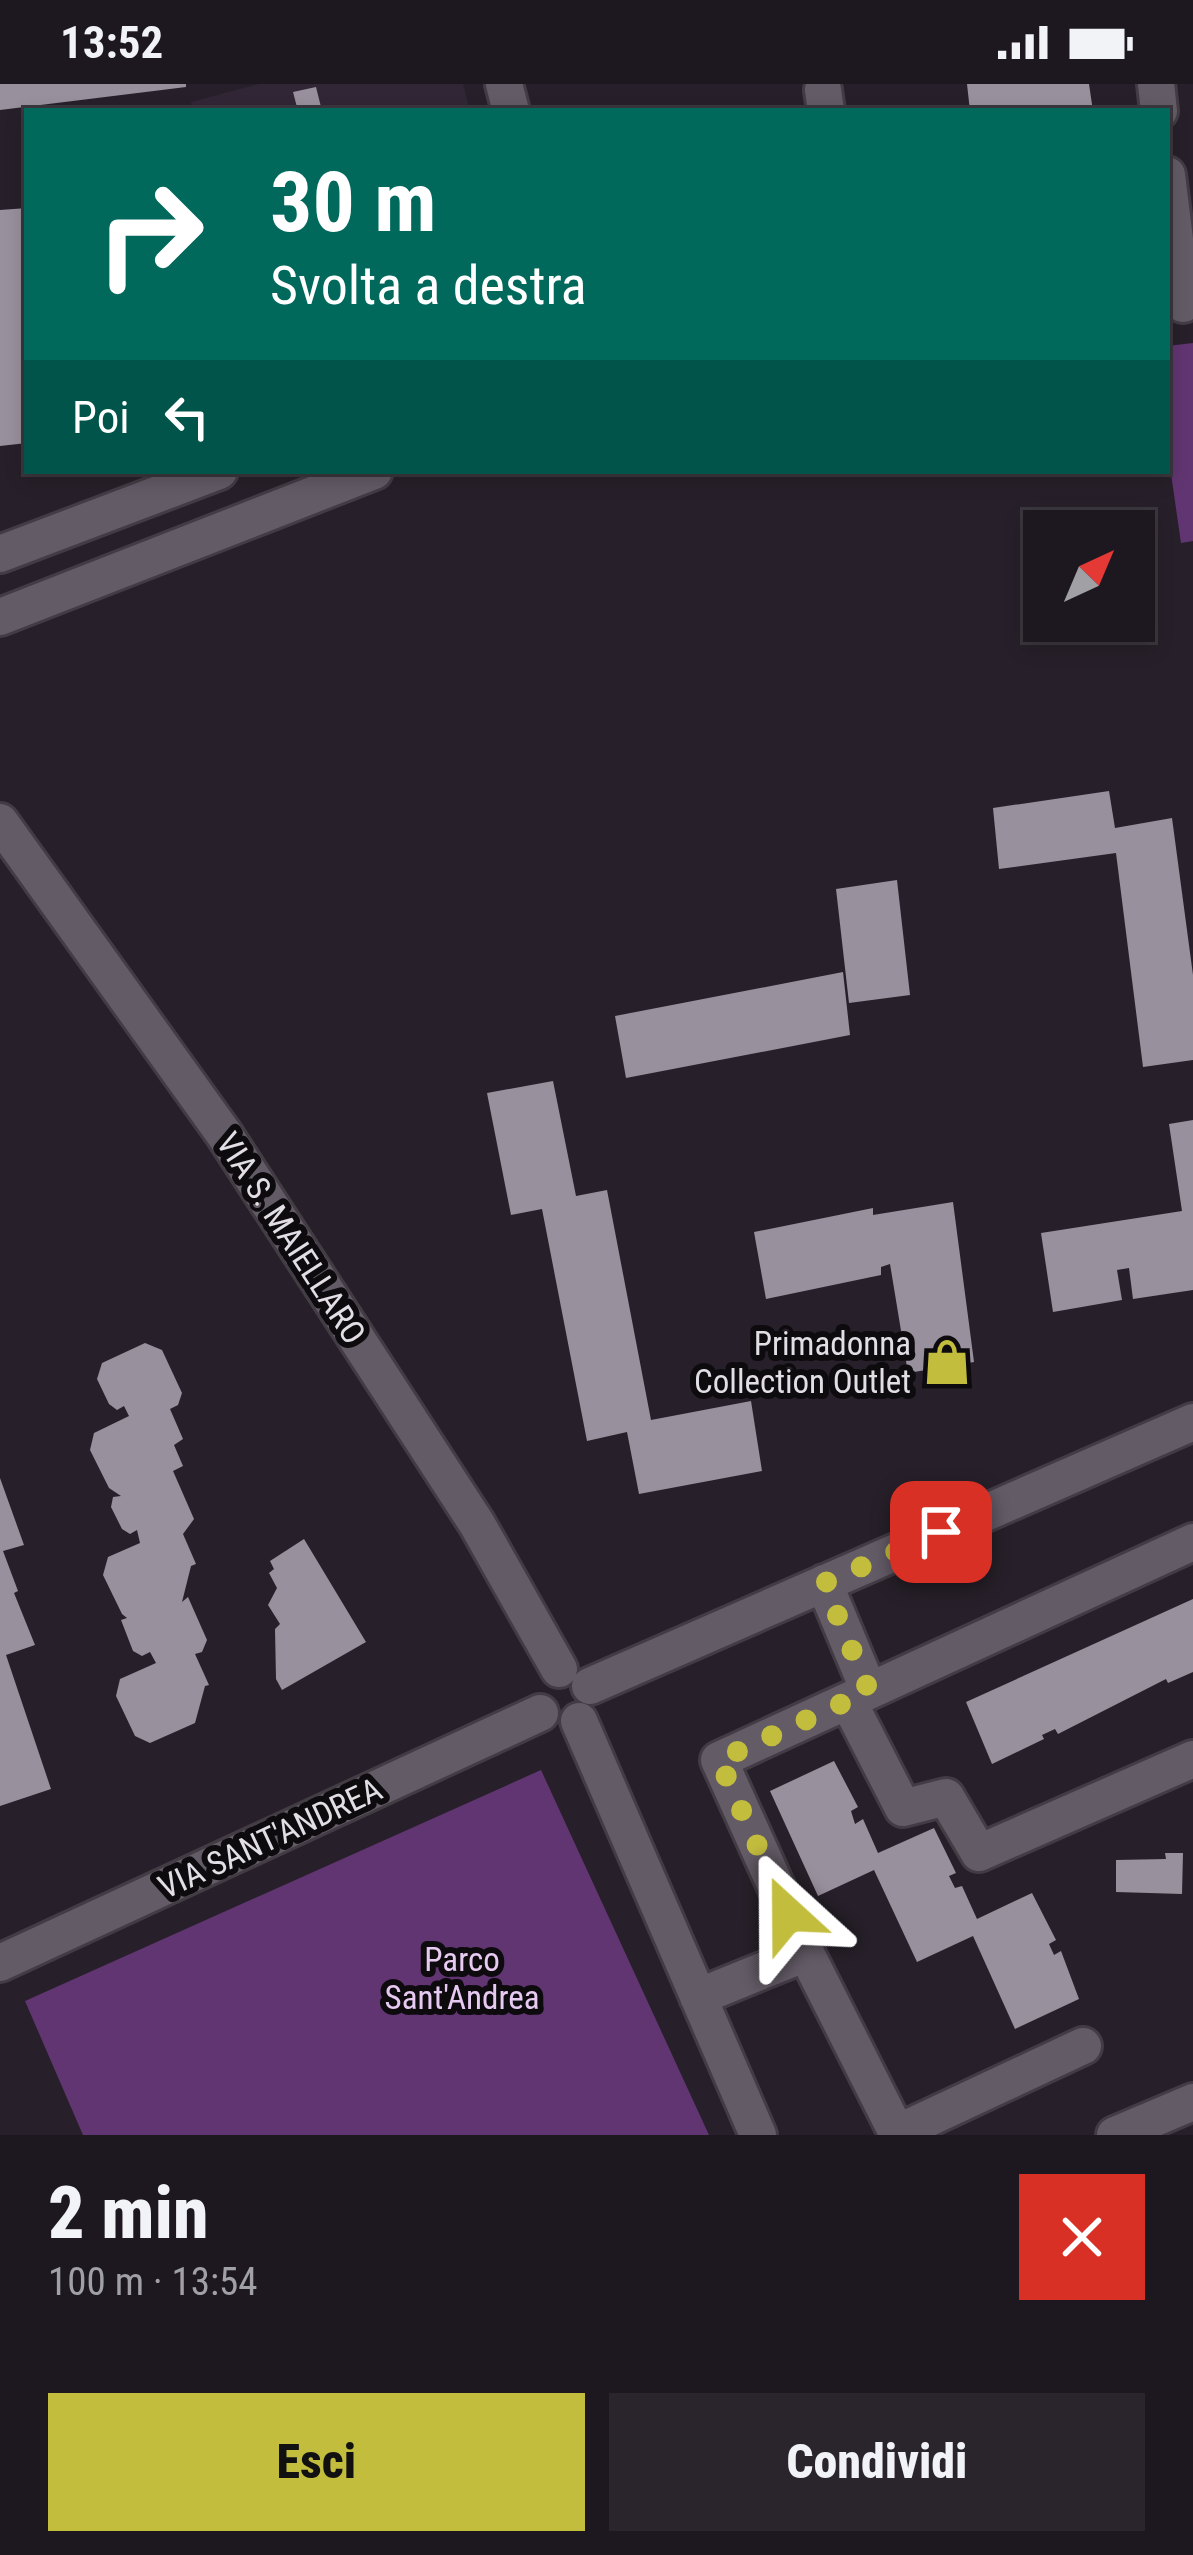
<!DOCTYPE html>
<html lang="it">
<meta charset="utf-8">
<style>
:root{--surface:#1d1820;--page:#2a252d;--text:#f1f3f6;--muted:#a0a0a5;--line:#3b373e;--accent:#c3bd3e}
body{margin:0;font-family:"Roboto Condensed",sans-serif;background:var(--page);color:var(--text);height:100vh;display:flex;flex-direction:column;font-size:45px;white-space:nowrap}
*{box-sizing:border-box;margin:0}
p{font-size:39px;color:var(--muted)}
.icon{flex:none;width:66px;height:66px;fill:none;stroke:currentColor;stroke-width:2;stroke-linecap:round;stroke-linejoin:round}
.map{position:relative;height:2051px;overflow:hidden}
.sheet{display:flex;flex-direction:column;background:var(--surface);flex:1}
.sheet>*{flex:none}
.guide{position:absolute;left:24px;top:24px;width:1146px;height:366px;border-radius:0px;box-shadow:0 6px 18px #0003,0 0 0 3px var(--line);background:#00695c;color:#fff;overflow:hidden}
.needle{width:78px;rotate:44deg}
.fabs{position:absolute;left:1023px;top:426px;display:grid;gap:24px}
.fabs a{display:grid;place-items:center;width:132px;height:132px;border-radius:0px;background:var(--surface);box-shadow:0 6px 18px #0003,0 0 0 3px var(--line);font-size:60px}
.pin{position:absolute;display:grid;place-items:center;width:102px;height:102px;color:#fff;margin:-51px;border-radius:24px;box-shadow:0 6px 18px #0006}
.me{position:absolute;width:132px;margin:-66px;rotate:336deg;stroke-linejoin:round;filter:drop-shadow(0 0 9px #0008)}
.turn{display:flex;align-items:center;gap:42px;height:252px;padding:0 48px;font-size:54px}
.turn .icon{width:156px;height:156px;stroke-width:2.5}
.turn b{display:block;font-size:84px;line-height:102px}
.then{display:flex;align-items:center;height:114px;padding:0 48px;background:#0003;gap:24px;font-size:45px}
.round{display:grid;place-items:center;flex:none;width:126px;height:126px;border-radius:0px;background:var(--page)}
.summary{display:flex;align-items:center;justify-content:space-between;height:204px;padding:0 48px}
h1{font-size:72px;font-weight:800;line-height:90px}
.cta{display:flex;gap:24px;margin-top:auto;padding:24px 48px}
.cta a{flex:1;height:138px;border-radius:0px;background:var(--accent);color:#111;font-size:48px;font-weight:800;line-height:138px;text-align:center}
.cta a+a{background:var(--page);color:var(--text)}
.status{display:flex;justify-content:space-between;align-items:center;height:84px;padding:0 60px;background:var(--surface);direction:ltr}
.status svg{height:33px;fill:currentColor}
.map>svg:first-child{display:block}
.built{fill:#312635}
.green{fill:#613571}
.building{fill:#99909d}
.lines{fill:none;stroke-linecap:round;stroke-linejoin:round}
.minor-casing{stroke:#433c45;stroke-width:42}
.minor{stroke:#635b66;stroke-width:36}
.route{stroke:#c3bd3e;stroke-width:21;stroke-dasharray:0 37.8}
.labels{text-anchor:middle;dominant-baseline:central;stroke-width:12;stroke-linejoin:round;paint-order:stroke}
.street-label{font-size:33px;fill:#e3dee5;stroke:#0e0b0f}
.poi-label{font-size:33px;fill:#e3dee5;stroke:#0e0b0f;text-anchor:end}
.park-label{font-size:33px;fill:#e7caf2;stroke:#0e0b0f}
</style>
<div class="status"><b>13:52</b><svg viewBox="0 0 49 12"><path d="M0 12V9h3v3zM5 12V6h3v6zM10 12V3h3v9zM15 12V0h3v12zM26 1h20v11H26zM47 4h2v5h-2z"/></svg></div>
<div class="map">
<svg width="1193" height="2051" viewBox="0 0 1193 2051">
<rect width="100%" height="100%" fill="#27202a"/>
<!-- built -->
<path class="built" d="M259,0H463L470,27H193L191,18Z"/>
<!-- green -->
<path class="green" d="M1193,259V457L1181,459L1167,362V262Z
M541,1686L709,2051H83L25,1917Z"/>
<!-- building -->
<path class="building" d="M0,0H186V3L0,26Z
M967,0H1089L1093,27H970Z
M316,3L322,27H298L293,8Z
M27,124V359L0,362V126Z
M1109,707L1115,744L1172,734L1193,891V976L1143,983L1116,769L999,785L993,724Z
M897,796L910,911L849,919L836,805Z
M843,888L850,951L626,994L615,932Z
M553,997L576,1112L607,1106L651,1336L751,1317L762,1387L639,1410L627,1348L587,1357L542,1125L511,1131L487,1009Z
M1193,1036V1206L1133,1215L1129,1184L1117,1186L1122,1216L1053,1228L1041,1149L1182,1127L1169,1040Z
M953,1118L974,1278L908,1289L890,1180L881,1183V1191L766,1215L754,1148L873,1124V1131Z
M145,1259L162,1266L182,1309L178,1321L170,1325L183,1355L174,1361L183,1382L173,1387L194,1435L183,1450L196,1480L191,1482L182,1518L188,1513L207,1556L202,1568L195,1570L209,1601L205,1602L195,1639L150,1659L135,1652L116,1612L120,1595L156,1579L150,1568L142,1572L133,1567L121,1536L127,1534L122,1530L103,1491L108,1473L140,1459L137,1446L130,1450L122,1445L111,1423L113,1413L121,1412L109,1404L90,1366L94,1349L129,1332L124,1322L117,1326L109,1320L97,1295L102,1279Z
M0,1394L24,1461L3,1467L18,1507L14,1509L35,1561L6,1571L51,1705L0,1722Z
M304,1455L366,1558L282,1606L276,1595L275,1545L280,1540L268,1521L277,1504L269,1489L274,1485L270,1477Z
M1193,1515V1588L1168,1599L1166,1595L1058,1650L1055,1645L1042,1651L1044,1655L992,1680L966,1618Z
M834,1677L858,1723L851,1727L855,1740L863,1735L878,1769L934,1744L956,1789L949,1792L955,1804L962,1802L977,1835L1032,1809L1056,1856L1049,1860L1054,1871L1061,1867L1079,1915L1015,1945L973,1852L917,1878L874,1786L818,1812L770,1707Z
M1165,1769H1183L1182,1810L1116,1808V1776L1166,1775Z"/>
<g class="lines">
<defs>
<path id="minor" d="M504,0L511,27
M1156,0L1159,27
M823,6L826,27
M1167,91L1183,220
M0,470L219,387
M0,533L374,387
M0,738L224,1050L477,1440L559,1585
M824,1499L869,1607
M590,1602L1193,1338
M848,1617L903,1724L946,1713L979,1769L1193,1675
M579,1637L758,2051
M0,1879L540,1629
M698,1913L806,1869
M1083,1962L897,2049L806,1869L719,1676L1193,1458
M1115,2051L1193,2018"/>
</defs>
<!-- minor casing -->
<use href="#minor" class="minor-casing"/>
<!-- minor -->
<use href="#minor" class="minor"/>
</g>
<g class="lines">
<!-- route -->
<path class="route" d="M788,1830L719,1676L869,1607L824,1499L941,1448"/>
</g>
<!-- icons -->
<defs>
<symbol id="shop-bare" viewBox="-9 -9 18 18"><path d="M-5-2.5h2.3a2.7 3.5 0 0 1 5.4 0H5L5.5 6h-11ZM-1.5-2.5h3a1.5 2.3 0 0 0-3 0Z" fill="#c3bd3e" stroke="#0e0b0f" stroke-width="2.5" paint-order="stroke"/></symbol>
</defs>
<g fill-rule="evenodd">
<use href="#shop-bare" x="914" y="1245" width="66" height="66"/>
</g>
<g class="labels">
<!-- street labels -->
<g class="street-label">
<text transform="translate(291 1154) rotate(57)">VIA S. MAIELLARO</text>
<text transform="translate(270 1754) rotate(-25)">VIA SANT'ANDREA</text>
</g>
<!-- poi labels -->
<g class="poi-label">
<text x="911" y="1259">Primadonna<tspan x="911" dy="38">Collection Outlet</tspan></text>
</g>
<!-- park labels -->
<g class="park-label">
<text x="462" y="1875">Parco<tspan x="462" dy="38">Sant'Andrea</tspan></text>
</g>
</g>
</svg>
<div class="fabs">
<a><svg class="needle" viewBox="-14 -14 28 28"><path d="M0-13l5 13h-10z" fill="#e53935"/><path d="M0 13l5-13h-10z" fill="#a0a0a5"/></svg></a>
</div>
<div class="pin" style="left:941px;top:1448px;background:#d93025"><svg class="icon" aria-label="arrive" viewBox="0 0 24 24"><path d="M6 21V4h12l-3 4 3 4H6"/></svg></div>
<svg class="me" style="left:788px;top:1830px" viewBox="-20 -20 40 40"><path d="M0-17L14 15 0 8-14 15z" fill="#c3bd3e" stroke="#fff" stroke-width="4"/></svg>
<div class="guide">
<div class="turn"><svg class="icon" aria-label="right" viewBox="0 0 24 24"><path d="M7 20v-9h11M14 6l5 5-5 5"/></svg><div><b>30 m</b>Svolta a destra</div></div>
<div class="then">Poi<svg class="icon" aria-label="left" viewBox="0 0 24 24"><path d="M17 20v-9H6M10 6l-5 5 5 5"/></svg></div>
</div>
</div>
<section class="sheet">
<div class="summary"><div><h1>2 min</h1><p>100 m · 13:54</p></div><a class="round" style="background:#d93025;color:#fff"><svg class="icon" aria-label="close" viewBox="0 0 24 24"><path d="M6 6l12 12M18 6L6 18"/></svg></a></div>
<div class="cta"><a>Esci</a><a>Condividi</a></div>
</section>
